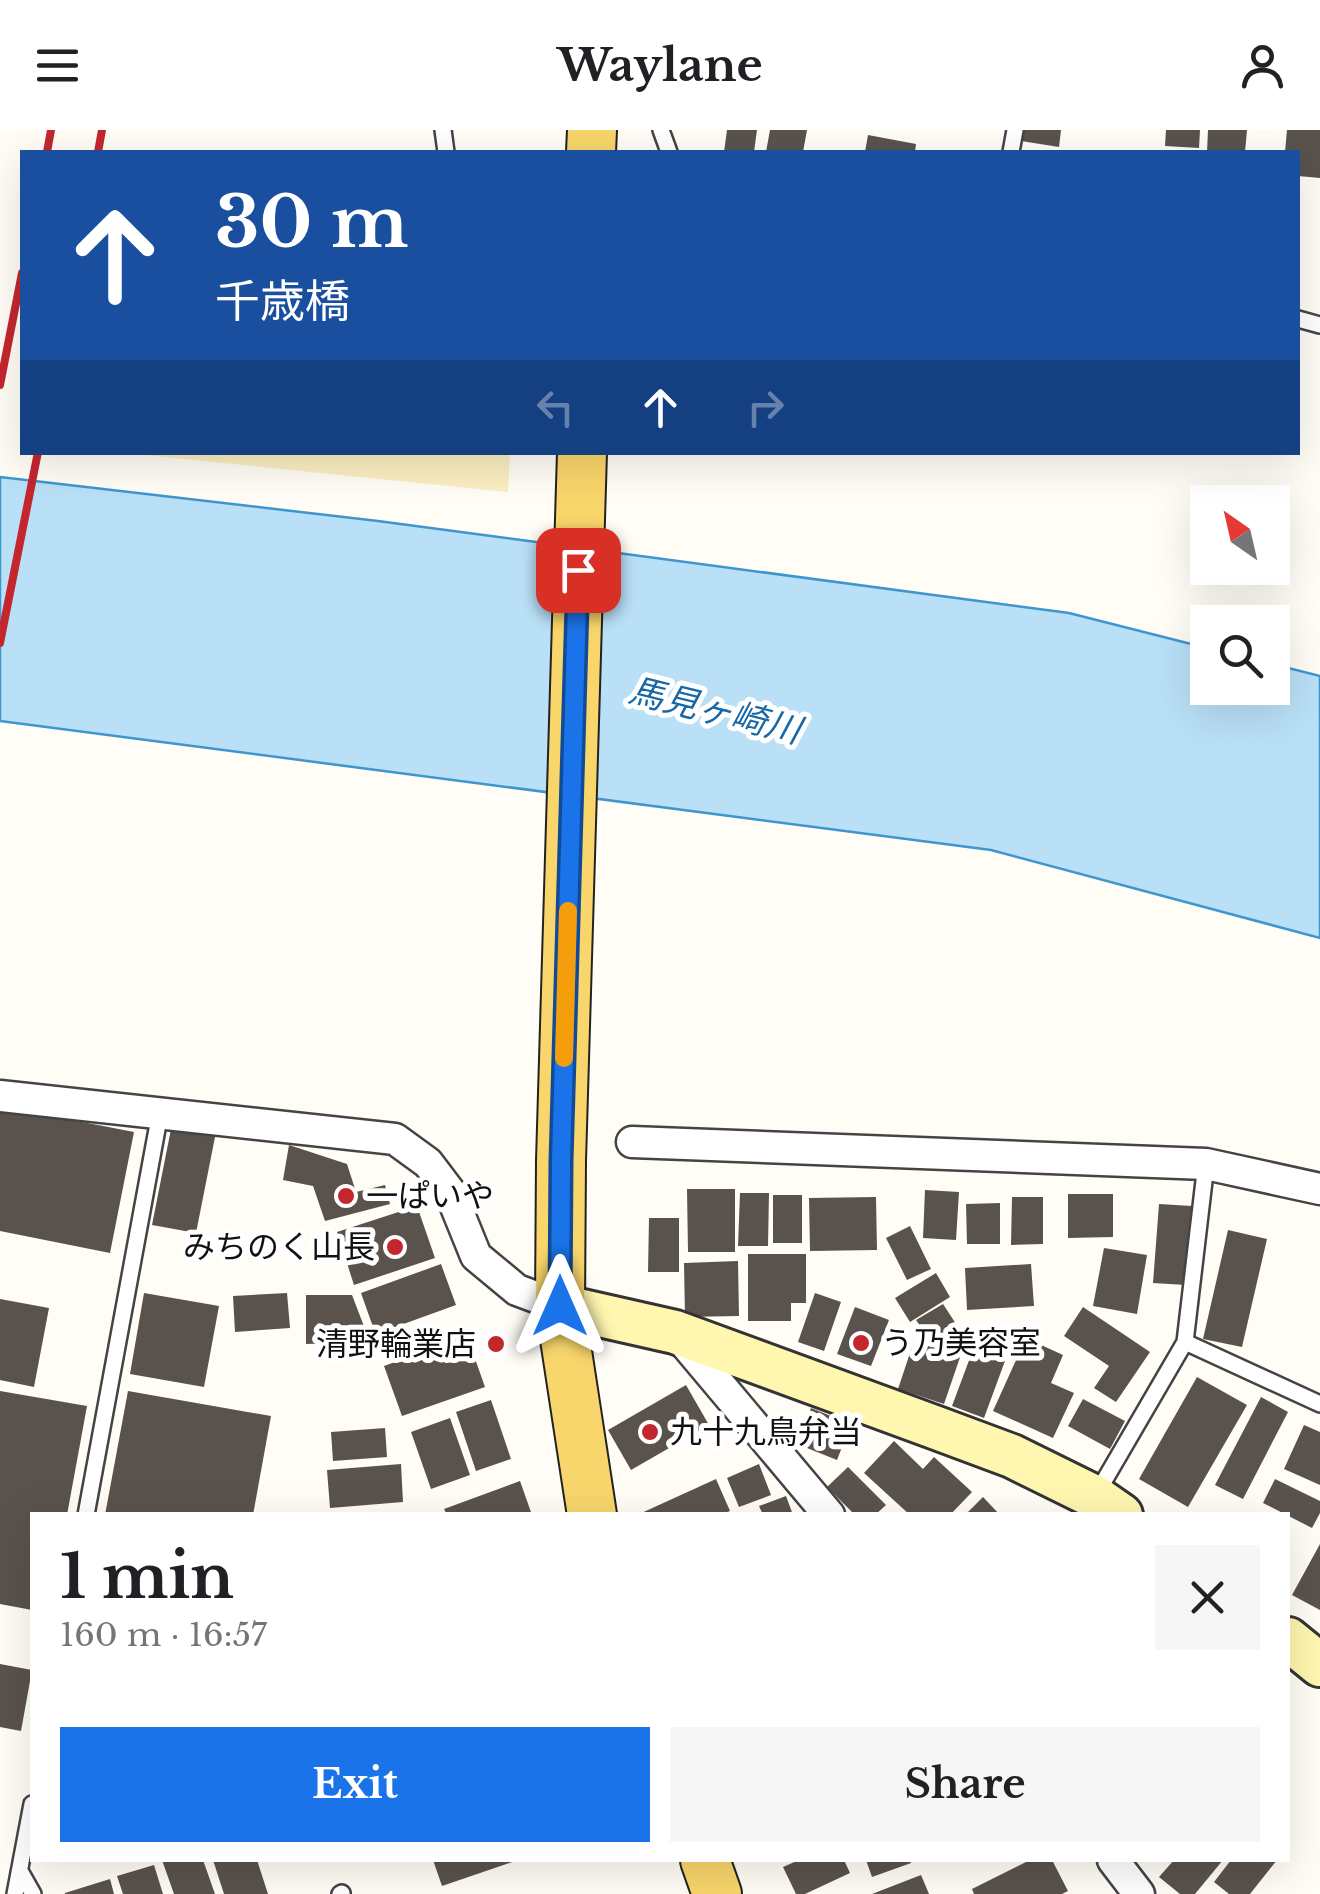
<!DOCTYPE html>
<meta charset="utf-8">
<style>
:root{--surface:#fff;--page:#f6f6f6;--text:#202124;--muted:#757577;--accent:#1a73e8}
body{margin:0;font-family:"Libre Baskerville","Noto Sans JP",serif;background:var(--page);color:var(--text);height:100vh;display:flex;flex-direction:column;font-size:38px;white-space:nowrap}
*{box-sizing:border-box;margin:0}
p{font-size:32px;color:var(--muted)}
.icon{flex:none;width:55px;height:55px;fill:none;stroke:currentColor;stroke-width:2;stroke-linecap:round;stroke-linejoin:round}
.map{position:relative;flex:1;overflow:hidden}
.side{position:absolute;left:30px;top:1382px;width:1260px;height:350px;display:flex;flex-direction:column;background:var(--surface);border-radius:0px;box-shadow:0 10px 40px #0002}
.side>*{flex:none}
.guide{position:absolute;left:20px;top:20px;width:1280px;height:305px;border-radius:0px;box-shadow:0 10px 40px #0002;background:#1a4fa0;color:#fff;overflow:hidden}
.needle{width:65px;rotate:326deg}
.tools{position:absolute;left:1190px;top:355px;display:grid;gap:20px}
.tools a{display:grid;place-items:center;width:100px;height:100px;border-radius:0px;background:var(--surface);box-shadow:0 10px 40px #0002;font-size:50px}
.pin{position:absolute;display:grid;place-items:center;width:85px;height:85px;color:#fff;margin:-42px;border-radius:20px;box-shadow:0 5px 15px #0006}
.me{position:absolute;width:110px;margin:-55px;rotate:0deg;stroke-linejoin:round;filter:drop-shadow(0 0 8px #0008)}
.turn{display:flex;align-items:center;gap:35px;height:210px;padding:0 30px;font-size:45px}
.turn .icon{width:130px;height:130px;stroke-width:2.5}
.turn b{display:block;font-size:70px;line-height:85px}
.lanes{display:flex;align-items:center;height:95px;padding:0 30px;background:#0003;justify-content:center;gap:50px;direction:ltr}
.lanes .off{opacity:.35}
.round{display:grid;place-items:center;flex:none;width:105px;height:105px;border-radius:0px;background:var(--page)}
.summary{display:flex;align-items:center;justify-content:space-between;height:170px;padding:0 30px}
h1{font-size:60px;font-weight:800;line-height:75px}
.action{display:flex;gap:20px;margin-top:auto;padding:20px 30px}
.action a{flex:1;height:115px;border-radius:0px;background:var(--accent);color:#fff;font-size:40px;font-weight:800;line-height:115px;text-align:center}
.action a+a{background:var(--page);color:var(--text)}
header{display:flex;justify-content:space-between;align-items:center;height:130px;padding:0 30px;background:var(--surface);font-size:45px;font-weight:800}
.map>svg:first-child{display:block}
.sand{fill:#fbeec1}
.water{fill:#b9e0f7;stroke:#3f96cf;stroke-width:2.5}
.building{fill:#5a524d}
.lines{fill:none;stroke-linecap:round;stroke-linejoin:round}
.lane-casing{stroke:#444;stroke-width:20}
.street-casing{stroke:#444;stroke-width:35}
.secondary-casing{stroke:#333;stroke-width:48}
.primary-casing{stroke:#222;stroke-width:52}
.lane{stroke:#fff;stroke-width:15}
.street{stroke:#fff;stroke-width:30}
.secondary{stroke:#fff6b0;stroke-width:42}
.primary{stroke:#f9d66b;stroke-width:48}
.rail{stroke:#c4262e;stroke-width:8}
.route-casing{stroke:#114b97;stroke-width:25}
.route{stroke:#1a73e8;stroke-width:18}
.slow{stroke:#f59e0b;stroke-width:18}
.poi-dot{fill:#c4262e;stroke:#fff;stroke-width:4}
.labels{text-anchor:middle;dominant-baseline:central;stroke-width:10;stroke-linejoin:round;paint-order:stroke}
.poi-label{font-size:32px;fill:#111;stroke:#fff;text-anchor:start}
.water-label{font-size:35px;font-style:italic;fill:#1768a6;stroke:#fff}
</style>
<header><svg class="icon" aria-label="menu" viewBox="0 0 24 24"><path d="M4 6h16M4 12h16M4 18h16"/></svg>Waylane<svg class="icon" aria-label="person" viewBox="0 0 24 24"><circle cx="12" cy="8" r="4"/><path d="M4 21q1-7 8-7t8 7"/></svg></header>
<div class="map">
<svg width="1320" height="1764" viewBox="0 0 1320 1764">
<rect width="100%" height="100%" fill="#fffdf5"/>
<!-- sand -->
<path class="sand" d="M125,323H510L508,362Z"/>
<!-- water -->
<path class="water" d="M0,347L378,391L1069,483L1207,518L1208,558H1272L1273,534L1320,546V808L991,720L0,591Z"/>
<!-- building -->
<path class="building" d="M727,0H757L754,22H724Z
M770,0H807L803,22H766Z
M1023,0H1061L1059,17L1021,11Z
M1166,0H1200L1199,18L1165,16Z
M1208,0H1247L1245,22H1207Z
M1287,0H1320V48L1298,46V22H1285Z
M868,5L916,14L915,22H865Z
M0,976L134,1002L110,1123L0,1101Z
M172,994L216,1002L196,1103L152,1095Z
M289,1015L347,1034L356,1062L385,1055L390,1074L325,1091L313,1056L283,1050Z
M687,1059H735V1122H688Z
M925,1060L959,1062L956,1110L923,1108Z
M740,1063H769L768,1116H738Z
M1068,1064H1113V1107L1068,1108Z
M773,1065H802V1113H773Z
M876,1067L877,1120L810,1121L809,1068Z
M1012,1067H1043V1114L1011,1115Z
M1000,1073V1114H967L966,1074Z
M1159,1074L1192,1076L1186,1155L1153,1153Z
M417,1076L435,1128L354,1155L337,1102Z
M649,1088H679V1142H648Z
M910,1096L931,1139L907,1150L886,1108Z
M1228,1100L1267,1109L1242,1217L1203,1209Z
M1104,1118L1147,1125L1137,1184L1093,1176Z
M748,1124H806V1173H791V1191H748Z
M738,1131L739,1186L685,1187L684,1133Z
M441,1134L456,1175L398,1196L407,1220L384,1228L361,1163Z
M1031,1134L1034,1176L967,1180L965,1138Z
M936,1143L950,1167L910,1192L895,1168Z
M144,1163L219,1176L204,1257L130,1244Z
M287,1163L290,1198L235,1202L233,1166Z
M815,1163L841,1172L824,1221L798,1212Z
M306,1165H352L370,1212L306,1214Z
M0,1169L49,1178L34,1257L0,1250Z
M943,1174L958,1197L969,1201L944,1274L898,1259L911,1220L929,1209L916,1190Z
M855,1177L889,1190L871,1236L837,1224Z
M1083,1177L1150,1222L1116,1272L1094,1258L1109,1236L1064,1206Z
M467,1206L485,1257L402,1286L384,1236Z
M1026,1208L1063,1225L1051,1253L1074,1263L1053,1308L993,1281Z
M977,1209L1009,1220L984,1288L952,1276Z
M1197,1247L1247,1275L1188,1377L1139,1349Z
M686,1255L709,1295L631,1340L608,1300Z
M0,1261L87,1276L67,1385H32V1480L0,1474Z
M128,1261L271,1286L253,1385H105Z
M1261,1267L1288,1282L1243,1369L1215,1355Z
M1083,1269L1125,1291L1110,1319L1068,1296Z
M491,1270L511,1329L476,1341L456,1282Z
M811,1278L851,1294L837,1330L797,1314Z
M450,1288L470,1345L431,1359L411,1302Z
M1304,1295L1320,1302V1355L1284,1339Z
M385,1298L387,1327L333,1331L331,1302Z
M894,1311L923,1339L934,1327L972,1362L950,1385H910L864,1343Z
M401,1334L403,1372L330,1378L327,1340Z
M759,1334L771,1365L739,1377L727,1348Z
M848,1337L886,1375L875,1385H855L827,1357Z
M716,1349L730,1381L720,1385H637Z
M1275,1349L1320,1371V1383L1312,1398L1263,1373Z
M520,1351L532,1385H447L444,1379Z
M786,1366L793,1385H763L759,1376Z
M983,1367L1000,1385H965Z
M1320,1414V1480L1292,1465Z
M0,1534L32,1540L21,1601L0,1597Z
M162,1730H203L215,1764H174Z
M213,1730H257L268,1764H224Z
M433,1730H515V1731L442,1756Z
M799,1730H844L850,1743L805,1764H796L783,1737Z
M866,1730H910L911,1733L872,1747Z
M1030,1730H1052L1068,1761L1062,1764H974L972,1759Z
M1174,1730H1223L1195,1764H1180L1159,1747Z
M1231,1730H1277L1250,1764H1229L1214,1752Z
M154,1735L163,1764H123L117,1746Z
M921,1745L929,1764H872Z
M110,1749L114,1764H65V1763Z"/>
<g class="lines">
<defs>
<path id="lane" d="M443,0L446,22
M661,0L669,22
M1011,22L1015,0
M1298,189L1320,195
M1185,1212L1206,1034
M1097,1363L1185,1212L1320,1274
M86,1385L160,983
M20,1741L33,1764
M15,1764L32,1674
M340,1764L342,1763"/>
<path id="street" d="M0,966L395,1009L428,1033L450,1062L476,1126L517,1160L560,1176
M632,1012L1206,1034L1320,1059
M677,1204L829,1385
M1113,1730L1139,1764"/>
<path id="secondary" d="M560,1176L675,1202L934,1297L1012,1326L1095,1367L1121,1385
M1288,1509L1320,1535"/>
<path id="primary" d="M591,22L592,0
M582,322L561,1031L560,1176L592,1385
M705,1730L717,1764"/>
</defs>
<!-- lane casing -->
<use href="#lane" class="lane-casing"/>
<!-- street casing -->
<use href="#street" class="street-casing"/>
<!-- secondary casing -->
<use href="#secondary" class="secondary-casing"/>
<!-- primary casing -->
<use href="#primary" class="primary-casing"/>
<!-- lane -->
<use href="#lane" class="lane"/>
<!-- street -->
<use href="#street" class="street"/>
<!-- secondary -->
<use href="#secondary" class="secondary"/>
<!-- primary -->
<use href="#primary" class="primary"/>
<!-- rail -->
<path class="rail" d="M47,22L51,0
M98,22L102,0
M0,255L22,143
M0,513L38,322"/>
</g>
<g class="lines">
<defs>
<path id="route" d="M560,1176L561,1031L578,440"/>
</defs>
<!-- route casing -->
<use href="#route" class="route-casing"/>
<!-- route -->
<use href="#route" class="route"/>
<!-- slow -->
<path class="slow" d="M564,928L568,781"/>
</g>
<!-- markers -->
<g class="poi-dot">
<circle cx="346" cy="1066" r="10"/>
<circle cx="395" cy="1117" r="10"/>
<circle cx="861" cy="1213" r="10"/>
<circle cx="496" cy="1214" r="10"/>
<circle cx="650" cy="1302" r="10"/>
</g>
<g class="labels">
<!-- poi labels -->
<g class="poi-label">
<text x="366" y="1066">一ぱいや</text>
<text x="375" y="1117" text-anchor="end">みちのく山長</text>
<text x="881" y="1213">う乃美容室</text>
<text x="476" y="1214" text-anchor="end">清野輪業店</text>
<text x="670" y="1302">九十九鳥弁当</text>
</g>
<!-- water labels -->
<g class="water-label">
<text transform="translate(715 580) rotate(14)">馬見ヶ崎川</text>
</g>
</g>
</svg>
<div class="tools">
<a><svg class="needle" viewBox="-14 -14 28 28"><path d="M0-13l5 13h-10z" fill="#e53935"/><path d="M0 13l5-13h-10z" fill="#757577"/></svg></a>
<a><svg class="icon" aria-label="search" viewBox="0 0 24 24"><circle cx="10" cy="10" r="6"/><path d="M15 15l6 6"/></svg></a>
</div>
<div class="pin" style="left:578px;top:440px;background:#d93025"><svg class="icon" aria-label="arrive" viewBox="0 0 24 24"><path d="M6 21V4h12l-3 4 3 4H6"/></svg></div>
<svg class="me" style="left:560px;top:1176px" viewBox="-20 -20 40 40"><path d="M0-17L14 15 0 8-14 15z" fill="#1a73e8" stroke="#fff" stroke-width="4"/></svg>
<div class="guide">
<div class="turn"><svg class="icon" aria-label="ahead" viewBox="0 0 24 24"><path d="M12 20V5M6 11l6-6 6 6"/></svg><div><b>30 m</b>千歳橋</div></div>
<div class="lanes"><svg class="icon off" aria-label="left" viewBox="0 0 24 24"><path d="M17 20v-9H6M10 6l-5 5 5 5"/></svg><svg class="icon" aria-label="ahead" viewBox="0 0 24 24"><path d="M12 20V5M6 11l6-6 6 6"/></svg><svg class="icon off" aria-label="right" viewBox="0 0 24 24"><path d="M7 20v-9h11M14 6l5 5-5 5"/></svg></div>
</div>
<section class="side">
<div class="summary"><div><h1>1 min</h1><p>160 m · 16:57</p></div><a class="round"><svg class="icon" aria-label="close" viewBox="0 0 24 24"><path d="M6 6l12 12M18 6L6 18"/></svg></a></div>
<div class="action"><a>Exit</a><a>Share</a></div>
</section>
</div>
